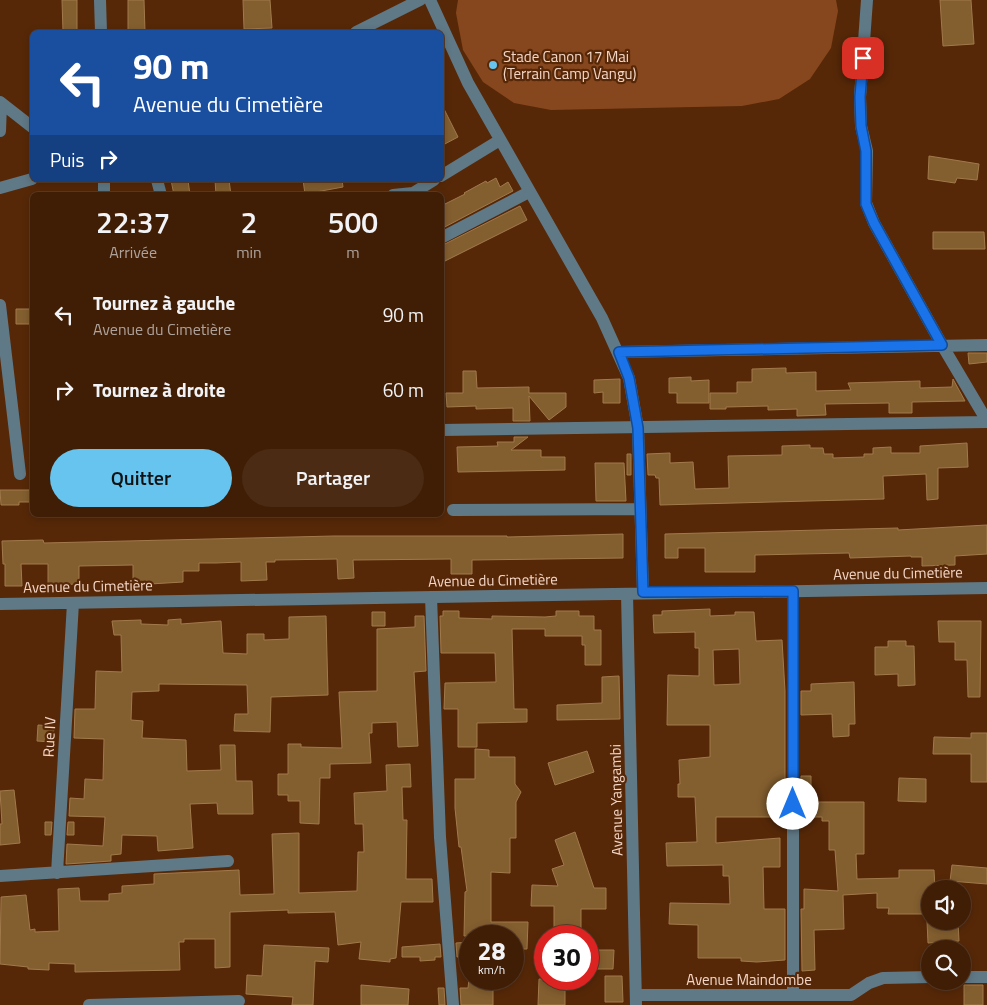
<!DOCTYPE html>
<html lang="fr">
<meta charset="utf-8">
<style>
:root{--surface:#401e06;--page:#4b2b14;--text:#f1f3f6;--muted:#aea29b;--line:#593c28;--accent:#66c4ef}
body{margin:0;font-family:"Titillium Web",sans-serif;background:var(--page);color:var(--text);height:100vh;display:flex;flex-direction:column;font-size:19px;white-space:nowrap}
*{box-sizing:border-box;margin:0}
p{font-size:16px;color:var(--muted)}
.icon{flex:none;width:28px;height:28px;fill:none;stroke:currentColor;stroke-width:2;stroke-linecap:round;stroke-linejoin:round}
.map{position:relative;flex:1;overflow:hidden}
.side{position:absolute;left:30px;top:192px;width:414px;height:325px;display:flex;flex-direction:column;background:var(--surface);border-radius:8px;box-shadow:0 2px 8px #0003,0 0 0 1px var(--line)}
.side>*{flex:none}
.hud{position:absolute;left:30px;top:30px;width:414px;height:152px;border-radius:8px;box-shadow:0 2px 8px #0003,0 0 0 1px var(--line);background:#1a4fa0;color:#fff;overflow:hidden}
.fabs{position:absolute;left:921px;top:880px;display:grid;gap:10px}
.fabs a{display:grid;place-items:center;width:50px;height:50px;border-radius:50%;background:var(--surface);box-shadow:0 2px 8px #0003,0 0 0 1px var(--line);font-size:25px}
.speed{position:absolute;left:459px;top:925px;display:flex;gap:10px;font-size:25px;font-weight:700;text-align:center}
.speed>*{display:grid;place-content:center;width:65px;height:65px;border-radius:50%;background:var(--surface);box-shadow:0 2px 8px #0003,0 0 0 1px var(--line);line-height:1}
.speed small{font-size:12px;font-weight:400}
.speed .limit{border:8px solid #d22;background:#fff;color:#111}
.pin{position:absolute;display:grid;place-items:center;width:42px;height:42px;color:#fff;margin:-21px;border-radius:10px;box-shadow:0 2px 8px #0006}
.me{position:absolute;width:55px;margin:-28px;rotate:0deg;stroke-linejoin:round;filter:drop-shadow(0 0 4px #0008)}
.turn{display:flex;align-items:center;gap:18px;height:105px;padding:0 20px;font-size:22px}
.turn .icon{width:65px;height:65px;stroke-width:2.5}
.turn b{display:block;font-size:35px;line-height:42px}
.then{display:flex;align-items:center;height:48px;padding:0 20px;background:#0003;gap:10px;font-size:19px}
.eta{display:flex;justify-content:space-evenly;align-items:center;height:85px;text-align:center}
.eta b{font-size:30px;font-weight:600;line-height:35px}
.primary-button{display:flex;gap:10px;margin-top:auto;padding:10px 20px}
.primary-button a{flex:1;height:58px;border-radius:30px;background:var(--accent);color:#111;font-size:20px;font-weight:600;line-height:58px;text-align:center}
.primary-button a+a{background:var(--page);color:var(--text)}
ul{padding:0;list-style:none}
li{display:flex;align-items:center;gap:15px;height:75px;padding:0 20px}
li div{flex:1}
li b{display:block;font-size:19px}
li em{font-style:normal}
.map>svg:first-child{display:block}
.green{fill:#87471e}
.building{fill:#835e2f;stroke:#a17a4c;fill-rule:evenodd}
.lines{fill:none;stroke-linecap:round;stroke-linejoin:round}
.minor{stroke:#607986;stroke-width:12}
.route-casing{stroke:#114b97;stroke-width:12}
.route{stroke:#1a73e8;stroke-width:9}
.poi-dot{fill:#66c4ef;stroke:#562808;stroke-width:2}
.labels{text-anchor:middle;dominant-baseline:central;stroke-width:4.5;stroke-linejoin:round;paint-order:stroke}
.poi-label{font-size:15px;fill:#f3d5c5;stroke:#562808;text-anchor:start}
.street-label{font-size:15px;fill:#f3d5c5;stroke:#562808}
</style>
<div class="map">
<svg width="987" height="1005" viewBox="0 0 987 1005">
<rect width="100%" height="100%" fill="#562808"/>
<!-- green -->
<path class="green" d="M458,0H836L838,11L831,48L810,79L779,99L742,106L551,110L514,103L483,82L463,50L456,13Z"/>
<!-- building -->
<path class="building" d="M62,0H77V32H63Z
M128,0H144L145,32H128Z
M243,0H270L272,28L244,29Z
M940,0H971L974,44L943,46Z
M441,103L458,137L441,146Z
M929,156L979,164L977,180L957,178L955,183L928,179Z
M496,178L500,187L508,182L513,191L441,229V206L465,194L464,193L486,181L487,183Z
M171,180H188L190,195H174Z
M215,180H229L231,195H216Z
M303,180H342L343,187L305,194Z
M520,206L527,220L441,263V246Z
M933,232H984L985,249H933Z
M16,309H32V324H16Z
M968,353H987V362L969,364Z
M786,368V373L816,372V391L851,390L848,383L920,381V388L952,387L953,379L965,401L912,402V413H889V403L825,404L826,415L797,416V409L768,410V406L726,407V409H710V393H737V382H752V369Z
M463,371H476L477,388L529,387V393H566V407L549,420L529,396L530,421H513V408L476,409V406L447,407L446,393H463Z
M691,377V381L709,380V403H677V393H669V378Z
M620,379V403H603V392L594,393V380Z
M514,437H528L511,450H541V457H565V470L458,472L457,447L498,446L497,442H514Z
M967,443L968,467L938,468V499L927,500L926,474L883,476L884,499L660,505L659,478H656L655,475H648L647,454L670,453V463L693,462L695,489L729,488L728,456L782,455V446L810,445V448H823L824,454H833V458L864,457V454H873V448L891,447V453H920V446Z
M627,454H631V475H627Z
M595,463H624L626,501H596Z
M0,490H32V502H19V505H1Z
M987,525V554L955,556V565L922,566V557H911V556L850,558L849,553L755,555V572H705V548H678V558H665V534L898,528V530Z
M623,534V558L472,560V574H451V559L353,560L354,578L338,579L337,559L275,560V562H266L267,580L241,581V562L216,563H199V571H183V582L133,585V565L79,566V584L48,585V564H21L22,586H5V564H3L2,541L43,540L44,543L334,536H507V537Z
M710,609V616L735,615V612H754L756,641L782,640L785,691V817H716V843L780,838V867H763L764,909H785V960L757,962L741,961V958H698V925L669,924L670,903L730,904L729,876H723V865L667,866L666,843L697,842L695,797H678V784H680L679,760L710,757V725H667L668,675L699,676V648H695V632L654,633L653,615H662V611ZM739,649L740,684L714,685L713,650Z
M443,611H459V618L492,619V616L545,617L556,616V611H579V616H594V630H601V665H585V645H582V636H545V629H512L514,709H527V722L477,723V747H458V709H444L445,683L496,682L495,653H441L440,616H443Z
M372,612H385V626H372Z
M326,616L328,695L271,697L270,732L234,731L235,714H248L247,685L159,684V691L132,692L131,720L143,721L142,738L186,740L187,771L221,770L220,745H235L236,781H252L253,814H218L217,803L190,804L193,848L158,851L157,836L122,835L121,854L111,855V861L66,864L67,844L103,846L105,817L69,816L70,798L84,799L85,779L103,780L104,739L74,738L75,709H95L96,671L122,672L121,635H114L112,621L141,620V624L168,625V620L181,619V624L221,621L223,653L247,654V634H264V640L289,639V617Z
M415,616H424L426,671L414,672L418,746L398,747L397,722L372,723V733H369L371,763L330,764V778H320L319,824L300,823V801H288V795H278V774H288V744H301V747L342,748L339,692L377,691V629L415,627Z
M938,621H981L980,697H968L967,660H955V642H939Z
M888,641H906V646H914L915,685L898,686V674L875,675V647H888Z
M619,676L620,719L557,720V705L602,703V677Z
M854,682L855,724H849V736L833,737L832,714L801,715V691H811V684Z
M38,725L54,726L53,742L37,741Z
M971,733H987V782H971V754H933L934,737L971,738Z
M475,749L489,750V757H515V784L521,792L516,802V838H510V873L491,872V922H528L527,949H512V936H464L465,892L467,891L461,847H459L455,808V779H475Z
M587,751L594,772L555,785L548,763Z
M410,764L411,787H402L403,820H407L406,879H432L433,902H401L396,958L390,959V962L359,959L361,942L338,945L335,912L288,913V910L230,912V967L215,968V939H184V942H179L180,970L75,972V964L49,963V970L28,969V967L0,964L1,897L26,895L30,930L35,929V932L59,931L58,889L79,888L80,901H109V894L122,893V886L154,884V874L239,870L240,895L274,894L272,834L299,833V893L357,891L358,852H364L363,824H355L354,793L387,791L386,765Z
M801,776H811V802H864V854H856L857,879L899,878V870H934L935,889H930V914H888L889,908H877V893L843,895L844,929L814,930L815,970L802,971L801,909H804V889L838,891L835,850H829V821H822V817H801Z
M899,778L926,779V802L898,801Z
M14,790L20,843L0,845V824H2L0,791Z
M45,822H52L51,835H45Z
M68,822H74V835H67Z
M575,832L594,888H606V909H581V936H554V906H531L532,885L558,886L552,869L564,865L555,840Z
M952,865L987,868V884L950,881Z
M927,921H958L959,941L928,943Z
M470,942V957H457L456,943Z
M440,944L441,957H435V960L420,961V957H402V947Z
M264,945L329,948L328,962L315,961L313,1005H292L293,997L246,994L247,975L262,976Z
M588,950H614L613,969H588Z
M605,976H622L623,1002H605Z
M469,979H493V1005H461L460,988H468Z
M539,979H565V1005H538Z
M361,985L409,989L408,1005H361Z
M964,985H983V1005H964Z
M438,988H444L445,1005H439Z"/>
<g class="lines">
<!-- minor -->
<path class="minor" d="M100,0L101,32
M430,0L468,83L602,318L629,378L638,428L643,593
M867,0L860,97L861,126L867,151L866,203L874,223L942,345L987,421
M356,32L420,0
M0,102L32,127
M0,131L1,104
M441,176L500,140
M104,180V195
M157,180L161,195
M0,188L32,179
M393,195L413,193L434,180
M441,238L529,192
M0,305L20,474
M619,352L987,345
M441,430L987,422
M453,510L640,509
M627,594L636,1005
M431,597L440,837L453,1005
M0,604L987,588
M57,873L73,603
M0,876L228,861
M962,977H987
M636,995H851
M793,995V591
M851,995L869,983L883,978L930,977
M89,1005L239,1001"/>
</g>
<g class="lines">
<defs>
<path id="route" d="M793,804V591L643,592L638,428L629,378L619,352L942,345L874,223L866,204V151L861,126L860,97L863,58"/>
</defs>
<!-- route casing -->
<use href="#route" class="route-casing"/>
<!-- route -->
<use href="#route" class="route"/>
</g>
<!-- markers -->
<circle class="poi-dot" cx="493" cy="65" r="5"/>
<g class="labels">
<!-- poi labels -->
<g class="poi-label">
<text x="503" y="56">Stade Canon 17 Mai<tspan x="503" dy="17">(Terrain Camp Vangu)</tspan></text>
</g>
<!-- street labels -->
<g class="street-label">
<text transform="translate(898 573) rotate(-1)">Avenue du Cimetière</text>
<text transform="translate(493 580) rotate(-1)">Avenue du Cimetière</text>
<text transform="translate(88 586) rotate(-1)">Avenue du Cimetière</text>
<text transform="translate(49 737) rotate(-87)">Rue IV</text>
<text transform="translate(616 800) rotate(-91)">Avenue Yangambi</text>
<text x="749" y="979">Avenue Maindombe</text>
</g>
</g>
</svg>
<div class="fabs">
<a><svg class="icon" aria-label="sound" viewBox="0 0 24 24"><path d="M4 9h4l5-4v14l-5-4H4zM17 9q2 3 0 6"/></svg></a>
<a><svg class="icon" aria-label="search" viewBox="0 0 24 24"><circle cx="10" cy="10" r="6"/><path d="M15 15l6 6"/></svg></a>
</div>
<div class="speed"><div>28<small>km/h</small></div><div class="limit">30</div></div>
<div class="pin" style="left:863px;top:58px;background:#d93025"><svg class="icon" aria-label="arrive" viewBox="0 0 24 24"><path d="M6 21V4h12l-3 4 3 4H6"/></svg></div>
<svg class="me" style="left:793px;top:804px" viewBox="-20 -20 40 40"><circle r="19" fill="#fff"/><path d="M0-13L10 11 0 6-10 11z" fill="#1a73e8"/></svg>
<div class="hud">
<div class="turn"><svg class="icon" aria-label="left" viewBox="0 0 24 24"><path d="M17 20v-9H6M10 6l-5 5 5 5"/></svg><div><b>90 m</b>Avenue du Cimetière</div></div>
<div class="then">Puis<svg class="icon" aria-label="right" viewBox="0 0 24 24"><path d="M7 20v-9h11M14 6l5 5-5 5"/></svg></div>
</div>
<section class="side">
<div class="eta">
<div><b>22:37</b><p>Arrivée</p></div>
<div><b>2</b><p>min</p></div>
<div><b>500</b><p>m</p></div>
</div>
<ul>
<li><svg class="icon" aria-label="left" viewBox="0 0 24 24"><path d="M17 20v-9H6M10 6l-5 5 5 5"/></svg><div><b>Tournez à gauche</b><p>Avenue du Cimetière</p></div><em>90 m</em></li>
<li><svg class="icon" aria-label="right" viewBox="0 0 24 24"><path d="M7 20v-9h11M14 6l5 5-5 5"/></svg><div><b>Tournez à droite</b></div><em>60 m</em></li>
</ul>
<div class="primary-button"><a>Quitter</a><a>Partager</a></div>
</section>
</div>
